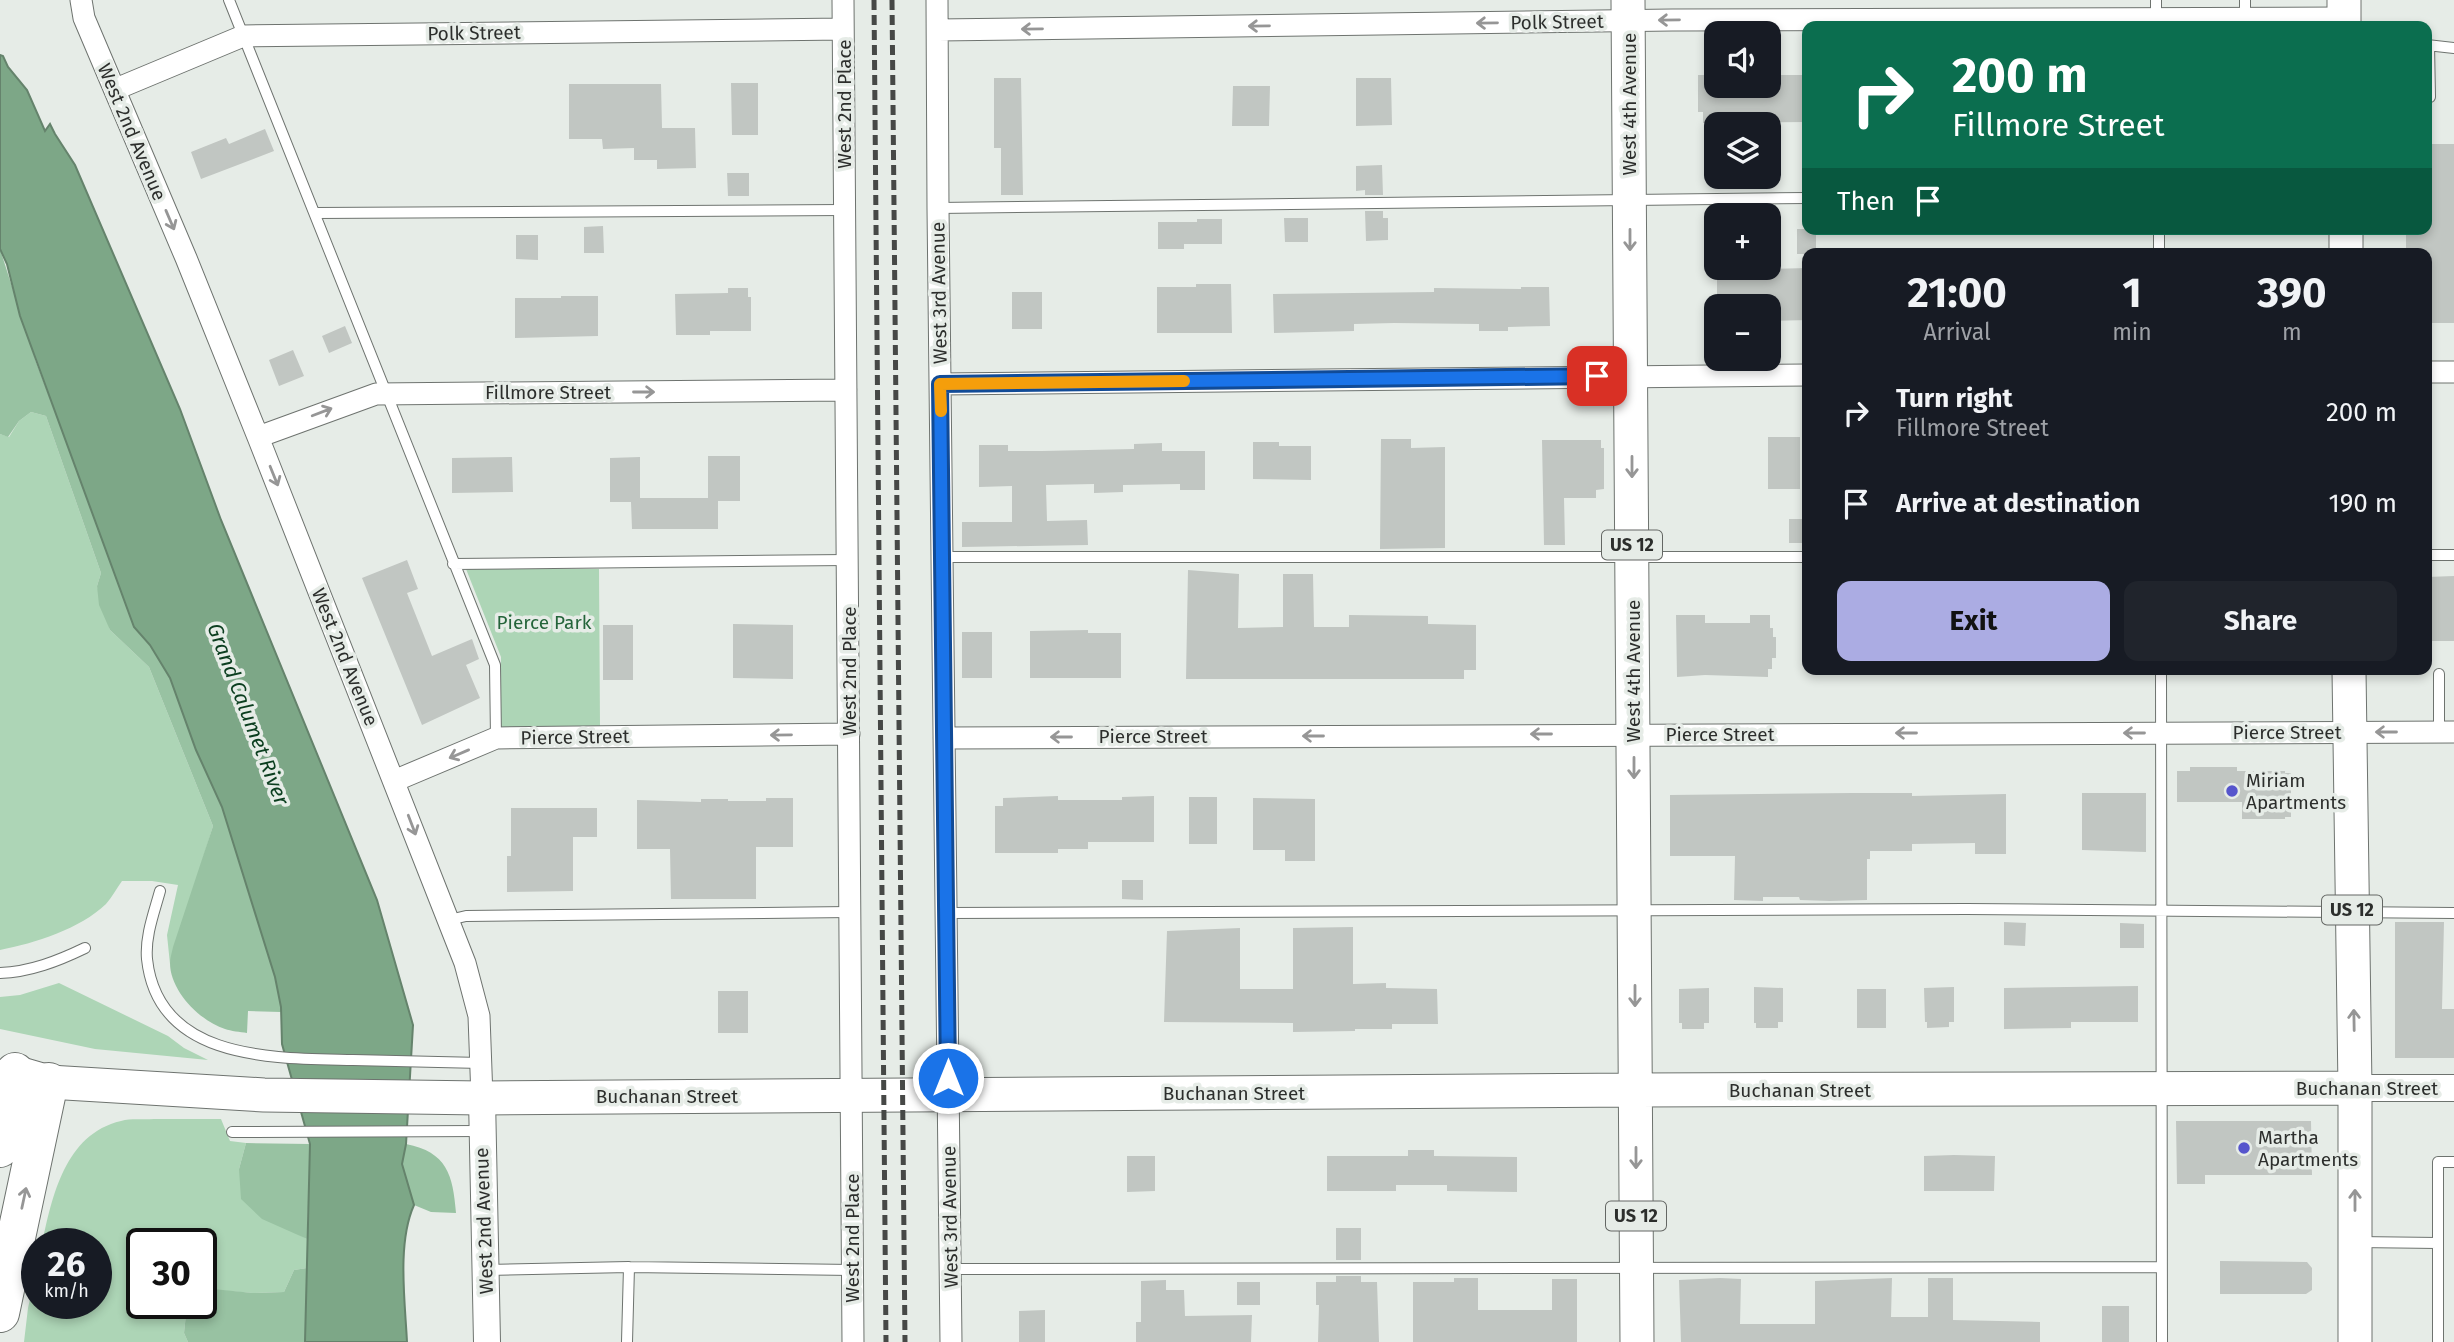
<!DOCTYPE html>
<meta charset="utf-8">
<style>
:root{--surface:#171b24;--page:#20242c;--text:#f1f3f6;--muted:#9ea1a6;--accent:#abace3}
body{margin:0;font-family:"Fira Sans",sans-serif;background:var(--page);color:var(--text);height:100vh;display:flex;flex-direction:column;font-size:26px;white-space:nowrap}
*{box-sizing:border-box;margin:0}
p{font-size:23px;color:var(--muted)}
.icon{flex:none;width:38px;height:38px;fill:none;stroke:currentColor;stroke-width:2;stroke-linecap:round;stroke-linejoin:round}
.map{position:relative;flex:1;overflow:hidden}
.details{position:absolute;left:1802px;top:248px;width:630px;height:427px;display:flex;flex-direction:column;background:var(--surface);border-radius:14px;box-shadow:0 4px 10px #0003}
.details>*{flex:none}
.banner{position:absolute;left:1802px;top:21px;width:630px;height:214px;border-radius:14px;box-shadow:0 4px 10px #0003;background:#0b6e4f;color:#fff;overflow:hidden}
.buttons{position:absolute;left:1704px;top:21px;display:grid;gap:14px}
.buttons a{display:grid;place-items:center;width:77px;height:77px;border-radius:14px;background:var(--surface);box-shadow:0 4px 10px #0003;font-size:35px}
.speed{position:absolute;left:21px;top:1228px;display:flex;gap:14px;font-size:35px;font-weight:700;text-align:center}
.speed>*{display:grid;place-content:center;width:91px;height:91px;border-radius:50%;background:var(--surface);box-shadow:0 4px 10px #0003;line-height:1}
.speed small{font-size:18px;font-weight:400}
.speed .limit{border:4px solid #111;border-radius:10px;background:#fff;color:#111}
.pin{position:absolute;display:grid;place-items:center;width:60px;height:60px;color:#fff;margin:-30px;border-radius:14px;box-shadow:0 4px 10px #0006}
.me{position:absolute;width:77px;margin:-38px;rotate:0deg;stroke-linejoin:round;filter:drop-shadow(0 0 5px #0008)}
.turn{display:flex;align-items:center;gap:24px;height:147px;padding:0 35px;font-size:32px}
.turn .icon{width:91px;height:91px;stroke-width:2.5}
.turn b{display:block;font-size:49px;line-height:60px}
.then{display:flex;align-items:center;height:66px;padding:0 35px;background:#0003;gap:14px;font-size:26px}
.eta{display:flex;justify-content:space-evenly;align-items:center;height:119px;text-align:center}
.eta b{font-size:42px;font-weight:700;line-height:49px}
.action{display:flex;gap:14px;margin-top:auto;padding:14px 35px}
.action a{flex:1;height:80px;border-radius:14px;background:var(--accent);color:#111;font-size:28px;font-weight:700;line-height:80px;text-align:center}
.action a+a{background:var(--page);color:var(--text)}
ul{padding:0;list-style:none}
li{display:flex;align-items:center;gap:21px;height:91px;padding:0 35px}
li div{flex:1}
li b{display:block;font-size:26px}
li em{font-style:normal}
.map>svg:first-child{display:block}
.green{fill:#add5b6}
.forest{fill:#98c2a2}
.water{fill:#7da787;stroke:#65836c;stroke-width:2}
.building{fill:#c1c6c2}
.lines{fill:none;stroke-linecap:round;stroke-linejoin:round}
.service-casing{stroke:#6e736f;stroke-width:12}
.minor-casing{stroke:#6e736f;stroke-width:23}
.tertiary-casing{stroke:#6e736f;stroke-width:28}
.primary-casing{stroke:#6e736f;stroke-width:35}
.motorway-casing{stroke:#6e736f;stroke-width:40}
.service{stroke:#fff;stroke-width:10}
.minor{stroke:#fff;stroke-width:21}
.tertiary{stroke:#fff;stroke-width:26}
.primary{stroke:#fff;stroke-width:33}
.motorway{stroke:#fff;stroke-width:38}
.rail{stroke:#464846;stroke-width:5;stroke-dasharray:10 5;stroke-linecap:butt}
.oneway{stroke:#969696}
.route-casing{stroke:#114b97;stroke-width:18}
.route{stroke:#1a73e8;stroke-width:12}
.slow{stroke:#f59e0b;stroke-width:12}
.poi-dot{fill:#5655cc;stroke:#e6ece7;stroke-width:2.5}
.labels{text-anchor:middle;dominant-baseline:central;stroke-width:7;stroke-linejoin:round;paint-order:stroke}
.shield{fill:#e6ece7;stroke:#646764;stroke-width:2}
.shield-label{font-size:18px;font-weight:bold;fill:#2c2e2c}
.street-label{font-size:19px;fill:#2c2e2c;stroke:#e6ece7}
.park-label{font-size:19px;fill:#24643a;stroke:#e6ece7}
.poi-label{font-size:19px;fill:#2c2e2c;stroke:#e6ece7;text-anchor:start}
.water-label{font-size:21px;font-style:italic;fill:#0b3e1f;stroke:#e6ece7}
</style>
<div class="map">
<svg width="2454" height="1342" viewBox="0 0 2454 1342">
<rect width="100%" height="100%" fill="#e6ece7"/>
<!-- green -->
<path class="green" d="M31,412L46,416L101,573L97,586L110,630L149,667L213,826L170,964L167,935L178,885L152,881H122C117,888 112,897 106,904C80,929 35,943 0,950V434L9,437L19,421Z
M466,569H599L600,727H501V657Z
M59,983L168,1036L184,1048L208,1060L95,1049L0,1029V997L20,995Z
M154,1119H221L230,1141L246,1143L239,1169L290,1230L307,1239V1268L294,1270L284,1292L253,1293L201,1289V1244H142V1304H187L184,1333L188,1342H24L28,1308L37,1268V1304H96V1244H42C52,1197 65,1134 121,1121C131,1118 143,1120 154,1119Z"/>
<!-- forest -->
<path class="forest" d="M0,249L36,362L117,575L134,627L150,645L170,678L196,750L222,807L275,977L281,1007V1012L248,1011L247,1033C240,1032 231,1031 225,1029C200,1021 170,991 170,963C170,958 172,952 173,947L213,826L149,667L110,630L99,605L97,586L101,573L46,416L31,412L19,421L8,437L0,434Z
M246,1143L310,1144L307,1239L262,1219L241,1199L239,1169Z
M406,1144C447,1152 453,1175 456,1213L431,1212L414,1205L402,1164Z
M307,1268L305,1342H188L184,1333L187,1304H201L203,1288L253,1293L284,1292L294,1270Z"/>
<!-- water -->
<path class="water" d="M0,55L3,56L8,67L27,90L45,131L50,124L55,134L75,165L180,409L221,520L377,900L413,1025L406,1144L402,1164L414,1205C397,1243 405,1301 407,1342H305L310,1144L282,1044L281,1007L275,977L222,807L196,750L170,678L150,645L134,627L20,316L7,264L0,249Z"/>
<!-- building -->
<path class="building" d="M1698,75H1717V86H1769V75H1808V122L1703,123V112H1698Z
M994,78H1021L1023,195H1001V148H994Z
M1356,78H1391L1392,125L1356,126Z
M731,83H758V135H732Z
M569,84H661L662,128H695L696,168L657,169V160H634V148L603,149L602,139H569Z
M1233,86H1270L1269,126H1232Z
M265,129L274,151L201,179L191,152L226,138L229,144Z
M2427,144H2454V323H2427V254H2406V229H2427Z
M1382,165L1383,195H1365V190L1356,191V166Z
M727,173H749V196H728Z
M1365,211H1383V218H1388V240L1366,241Z
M1284,218H1308V242H1285Z
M1197,219H1222V244H1184V249H1158V222H1197Z
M603,226L604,253H584V227Z
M1797,229H1816V254H1797Z
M516,235H538V260L516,259Z
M1808,268V320L1769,321V306H1717V270Z
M1196,284H1231L1232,333H1157V287H1196Z
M1521,287H1549L1550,326L1508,327V331H1479V324L1394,323L1354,324V331L1274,333L1273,294L1434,292V288L1521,289Z
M728,288H748V297H751V331H710V335H676L675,294L728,293Z
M1012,292H1042V329H1012Z
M561,296H598V336L515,338V298H561Z
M345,326L352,343L329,353L322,336Z
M293,350L304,376L279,386L269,360Z
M1768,437H1800V489H1768Z
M1381,439H1411V448L1445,447V548L1380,549Z
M1542,440H1601V448H1604V489L1596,490V498H1564L1565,545H1544Z
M1253,442H1279V446H1311V480L1253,479Z
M1162,443V451H1205V490H1180V484L1123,485V492L1094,493V484L1046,485L1047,521L1087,520L1088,545L962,547V522H1012V486L979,487V445H1008V451H1042L1134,449V444Z
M708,456H740V501H718V529H632L631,502H610V458L640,457V498H708Z
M512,457L513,492L452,493V458Z
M1789,519H1807V543H1789Z
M407,560L418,589L407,593L432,656L472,639L479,659L466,665L480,698L422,725L362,578Z
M1188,570L1239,574L1238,628L1283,627V574H1313L1314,627H1349V615L1428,616V624L1476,625V670H1464V679H1186Z
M2454,576V641H2427V577Z
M1676,615H1705V623H1750V615H1770V628H1773V637H1776V658H1772V669H1768V677L1705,675L1677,677Z
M733,624L793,625V679L733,678Z
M603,625H633V680H603Z
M1088,630V633H1121V678H1030V631Z
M962,632H992V678H962Z
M2190,767H2237V771H2285V773H2291V817H2285V819H2242V802H2177V771H2190Z
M1852,793H1912V796L2006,794V854H1975V843L1912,844V851H1870V859H1867V900L1830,901L1800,900L1799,897H1763V901L1734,900L1735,856H1670V795Z
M2082,793H2146V852L2082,850Z
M1058,796V800H1122V797L1154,796V842H1088V849H1058V853H995V806H1003V798Z
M1189,797H1217V844H1189Z
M766,798H793V847H756V899H671L670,849H637V800L701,802V799H728V801H766Z
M1253,798L1315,799V861H1285V850H1253Z
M511,808H597V837H573V891L507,892V856H511Z
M1122,880H1143V900L1122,899Z
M2004,922L2026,923L2025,946L2004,945Z
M2395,922H2444L2442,1009H2454V1058H2395Z
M2120,923L2144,924V948H2120Z
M1353,927V984L1386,983V988L1437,989L1438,1024H1392V1029H1355V1031L1293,1032V1023L1164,1022L1167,931L1240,928V989H1293V928Z
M2138,986V1022H2071V1028L2004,1029V988Z
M1754,987L1783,988V1022H1778V1028H1756V1023H1754Z
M1954,987V1022H1949V1027L1927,1028V1022H1925L1924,988Z
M1709,988V1023H1704V1029H1682V1023H1679V989Z
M1857,989H1886V1028H1857Z
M718,991H748V1033H718Z
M2176,1121H2311L2312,1175H2205V1184H2177Z
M1408,1150H1434V1156L1517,1157V1192L1447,1191V1185H1396V1191H1327V1156H1408Z
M1954,1155L1995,1156L1994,1191H1924V1156Z
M1127,1156H1155V1191L1127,1192Z
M1336,1228H1361V1260H1336Z
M2220,1261L2307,1262L2312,1268V1290L2306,1294H2220Z
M1336,1276H1361V1282H1377L1379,1342H1318L1319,1305H1316V1282H1336Z
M1454,1278H1478V1310H1552V1279H1577V1342H1413V1282H1454Z
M1720,1278L1741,1279L1740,1324H1815V1281L1892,1278L1891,1317H1928V1278H1953V1320L2040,1322V1342H1681L1679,1280Z
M1166,1280V1290H1184L1185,1316L1252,1315L1251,1342H1136V1322H1141V1281Z
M1237,1282H1260V1305H1237Z
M2102,1306H2129V1342H2102Z
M1045,1310V1342H1019V1311Z"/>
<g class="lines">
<defs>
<path id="service" d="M229,0L495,665L496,738
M2156,0V20
M2245,19V0
M2427,45L2454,48
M2429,45L2430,97
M938,208L1808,198
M315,213L844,210
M2159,229V254
M2427,555H2454
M943,557H1808
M453,564L848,560
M2161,670L2162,1342
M2439,674V732
M160,891C154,913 145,936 147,959C158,1062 276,1058 353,1060C396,1061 438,1062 481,1063
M947,913L1966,909L2454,913
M449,920L466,916L850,912
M0,973C30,972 58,961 85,948
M232,1132L481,1131
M2357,1242L2438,1243
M950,1269L2161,1267
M487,1270L629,1267L852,1270
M627,1342L629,1267
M2438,1342V1162H2454"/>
<path id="minor" d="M81,0L84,18L186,258L258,437L465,963L479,1016L482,1098
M843,0L853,1342
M937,0L938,208L951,1342
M938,30L1672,20L2344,18
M116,89L243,36L843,29
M2427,372H2454
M940,384L1808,375
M258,437L376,394L846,390
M944,738L2454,732
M394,781L496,738L849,734"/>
<path id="tertiary" d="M2355,1088H2454
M482,1098L487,1342"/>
<path id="primary" d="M1628,0L1637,1342
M2344,0V26
M2346,229V254
M2349,670L2355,1088V1342
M25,1075L49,1082L264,1095L482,1098L1636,1090L2355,1088"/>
<path id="motorway" d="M0,1148L15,1072
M0,1313L49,1082"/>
</defs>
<!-- service casing -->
<use href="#service" class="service-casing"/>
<!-- minor casing -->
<use href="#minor" class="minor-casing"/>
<!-- tertiary casing -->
<use href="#tertiary" class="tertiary-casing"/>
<!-- primary casing -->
<use href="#primary" class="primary-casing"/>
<!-- motorway casing -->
<use href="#motorway" class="motorway-casing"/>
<!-- service -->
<use href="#service" class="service"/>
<!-- minor -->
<use href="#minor" class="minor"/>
<!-- tertiary -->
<use href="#tertiary" class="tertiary"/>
<!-- primary -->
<use href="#primary" class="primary"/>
<!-- motorway -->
<use href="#motorway" class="motorway"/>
<!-- rail -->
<path class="rail" d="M874,0L886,1342
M892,0L905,1342"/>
</g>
<!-- one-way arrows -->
<defs><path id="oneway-shaft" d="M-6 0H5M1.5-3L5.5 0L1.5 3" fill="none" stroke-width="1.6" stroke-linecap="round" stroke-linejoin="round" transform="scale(1.75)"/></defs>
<g class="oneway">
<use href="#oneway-shaft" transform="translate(1669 20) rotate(179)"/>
<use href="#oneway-shaft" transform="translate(1487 23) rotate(179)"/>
<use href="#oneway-shaft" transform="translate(1259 26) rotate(179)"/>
<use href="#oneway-shaft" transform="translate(1032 29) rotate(179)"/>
<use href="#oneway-shaft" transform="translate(170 220) rotate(67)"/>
<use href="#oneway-shaft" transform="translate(1630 240) rotate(90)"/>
<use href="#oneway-shaft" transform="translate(644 392)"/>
<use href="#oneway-shaft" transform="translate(322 412) rotate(-21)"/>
<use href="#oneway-shaft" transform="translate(1632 467) rotate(90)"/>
<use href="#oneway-shaft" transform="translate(274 476) rotate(68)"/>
<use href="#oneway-shaft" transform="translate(2386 732) rotate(-180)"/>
<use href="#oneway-shaft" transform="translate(1906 733) rotate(180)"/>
<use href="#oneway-shaft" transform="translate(2134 733) rotate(180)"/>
<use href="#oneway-shaft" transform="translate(1541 734) rotate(180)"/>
<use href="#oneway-shaft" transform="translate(781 735) rotate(179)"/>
<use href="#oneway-shaft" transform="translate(1313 736) rotate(180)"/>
<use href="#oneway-shaft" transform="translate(1061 737) rotate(180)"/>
<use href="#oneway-shaft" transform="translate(459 754) rotate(157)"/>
<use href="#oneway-shaft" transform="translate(1634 768) rotate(90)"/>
<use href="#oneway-shaft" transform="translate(412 825) rotate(69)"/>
<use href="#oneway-shaft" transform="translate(1635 996) rotate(90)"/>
<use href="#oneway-shaft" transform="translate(2354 1020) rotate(-91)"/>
<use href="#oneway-shaft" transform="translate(1636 1158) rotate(90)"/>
<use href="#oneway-shaft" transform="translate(24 1198) rotate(-78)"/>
<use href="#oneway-shaft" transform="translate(2355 1200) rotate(-90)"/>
</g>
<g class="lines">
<defs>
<path id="route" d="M948,1078L940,384L1597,376"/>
</defs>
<!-- route casing -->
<use href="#route" class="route-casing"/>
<!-- route -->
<use href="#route" class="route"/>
<!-- slow -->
<path class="slow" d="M941,411L940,384L1184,381"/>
</g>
<!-- markers -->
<g class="poi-dot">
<circle cx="2232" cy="791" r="7"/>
<circle cx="2244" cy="1148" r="7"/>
</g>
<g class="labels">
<!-- shield labels -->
<g class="shield">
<rect x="1602" y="530.5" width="60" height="29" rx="5"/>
<rect x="2322" y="895.5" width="60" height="29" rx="5"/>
<rect x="1606" y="1201.5" width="60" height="29" rx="5"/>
</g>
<g class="shield-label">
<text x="1632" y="545">US 12</text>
<text x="2352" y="910">US 12</text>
<text x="1636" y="1216">US 12</text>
</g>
<!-- street labels -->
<g class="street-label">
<text transform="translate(1557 22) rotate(-1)">Polk Street</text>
<text transform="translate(474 33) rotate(-1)">Polk Street</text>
<text transform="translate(844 104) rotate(-90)">West 2nd Place</text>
<text transform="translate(1629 104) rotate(-90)">West 4th Avenue</text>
<text transform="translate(132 132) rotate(67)">West 2nd Avenue</text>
<text transform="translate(939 293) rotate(-91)">West 3rd Avenue</text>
<text x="548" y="392">Fillmore Street</text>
<text transform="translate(345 657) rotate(68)">West 2nd Avenue</text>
<text transform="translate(849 671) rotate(-90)">West 2nd Place</text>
<text transform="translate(1633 671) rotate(-90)">West 4th Avenue</text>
<text x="2287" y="732">Pierce Street</text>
<text x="1720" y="734">Pierce Street</text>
<text x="1153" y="736">Pierce Street</text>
<text transform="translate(575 737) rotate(-1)">Pierce Street</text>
<text x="2367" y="1088">Buchanan Street</text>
<text x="1800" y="1090">Buchanan Street</text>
<text x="1234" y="1093">Buchanan Street</text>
<text x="667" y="1096">Buchanan Street</text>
<text transform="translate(950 1217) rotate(-91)">West 3rd Avenue</text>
<text transform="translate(484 1221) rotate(-92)">West 2nd Avenue</text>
<text transform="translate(852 1238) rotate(-90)">West 2nd Place</text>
</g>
<!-- park labels -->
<g class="park-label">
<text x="544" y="622">Pierce Park</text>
</g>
<!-- poi labels -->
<g class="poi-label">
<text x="2246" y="780">Miriam<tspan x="2246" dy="22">Apartments</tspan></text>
<text x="2258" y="1137">Martha<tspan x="2258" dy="22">Apartments</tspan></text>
</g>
<!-- water labels -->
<g class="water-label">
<text transform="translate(248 714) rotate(69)">Grand Calumet River</text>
</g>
</g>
</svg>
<div class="buttons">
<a><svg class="icon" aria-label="sound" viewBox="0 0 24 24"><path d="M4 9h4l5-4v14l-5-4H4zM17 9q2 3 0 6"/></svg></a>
<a><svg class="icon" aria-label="layers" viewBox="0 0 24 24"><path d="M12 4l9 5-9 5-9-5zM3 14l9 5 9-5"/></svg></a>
<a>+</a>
<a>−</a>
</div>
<div class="speed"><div>26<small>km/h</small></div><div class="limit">30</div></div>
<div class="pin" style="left:1597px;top:376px;background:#d93025"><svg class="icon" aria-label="arrive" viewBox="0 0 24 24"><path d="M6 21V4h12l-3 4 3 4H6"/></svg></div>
<svg class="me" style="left:948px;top:1078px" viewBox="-20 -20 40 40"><circle r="17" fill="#1a73e8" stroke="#fff" stroke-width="3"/><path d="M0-11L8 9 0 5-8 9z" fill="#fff"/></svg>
<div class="banner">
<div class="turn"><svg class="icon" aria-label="right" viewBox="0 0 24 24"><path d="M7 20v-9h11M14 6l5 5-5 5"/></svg><div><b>200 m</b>Fillmore Street</div></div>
<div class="then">Then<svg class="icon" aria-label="arrive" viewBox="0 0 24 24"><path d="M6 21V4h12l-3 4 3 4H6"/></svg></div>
</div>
<section class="details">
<div class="eta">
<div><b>21:00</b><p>Arrival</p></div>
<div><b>1</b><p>min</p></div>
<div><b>390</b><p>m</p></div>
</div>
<ul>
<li><svg class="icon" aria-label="right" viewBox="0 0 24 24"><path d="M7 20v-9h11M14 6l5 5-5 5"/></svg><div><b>Turn right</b><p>Fillmore Street</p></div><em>200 m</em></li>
<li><svg class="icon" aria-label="arrive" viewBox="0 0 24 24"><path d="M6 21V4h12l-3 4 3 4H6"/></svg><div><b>Arrive at destination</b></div><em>190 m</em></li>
</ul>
<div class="action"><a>Exit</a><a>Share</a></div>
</section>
</div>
